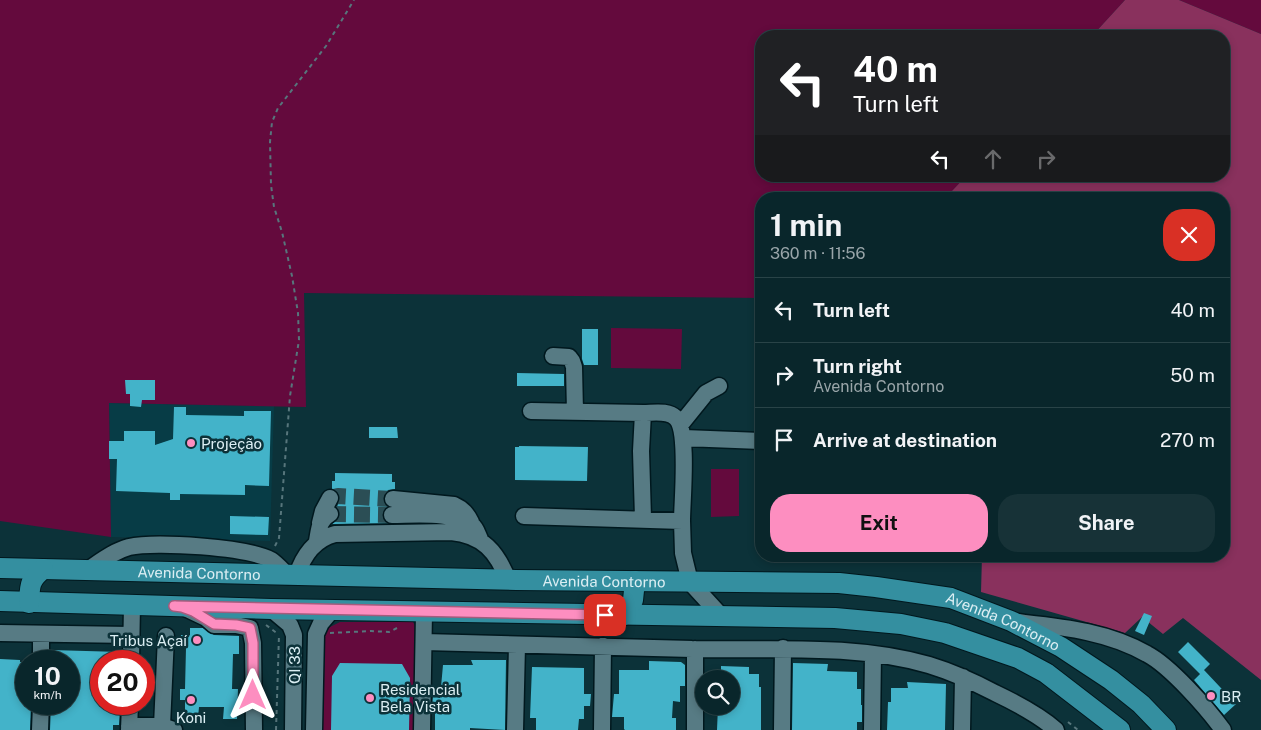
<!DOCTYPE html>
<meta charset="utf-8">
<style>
:root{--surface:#09262b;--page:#173237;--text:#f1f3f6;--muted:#99a5a9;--line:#294347;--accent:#fd8ec0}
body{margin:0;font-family:"Public Sans",sans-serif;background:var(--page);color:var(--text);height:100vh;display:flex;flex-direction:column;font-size:19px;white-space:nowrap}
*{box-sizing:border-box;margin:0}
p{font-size:16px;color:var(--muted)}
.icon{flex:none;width:28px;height:28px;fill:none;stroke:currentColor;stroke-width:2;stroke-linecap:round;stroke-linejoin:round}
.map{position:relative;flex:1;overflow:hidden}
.sheet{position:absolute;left:755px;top:192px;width:475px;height:370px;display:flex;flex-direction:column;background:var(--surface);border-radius:20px;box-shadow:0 2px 8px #0003,0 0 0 1px var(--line)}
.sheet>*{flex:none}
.top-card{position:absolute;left:755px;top:30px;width:475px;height:152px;border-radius:20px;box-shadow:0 2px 8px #0003,0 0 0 1px var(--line);background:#202124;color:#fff;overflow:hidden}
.controls{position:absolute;left:695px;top:670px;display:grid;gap:10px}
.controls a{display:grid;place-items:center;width:45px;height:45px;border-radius:50%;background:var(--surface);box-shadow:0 2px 8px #0003,0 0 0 1px var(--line);font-size:25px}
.speed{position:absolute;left:15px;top:650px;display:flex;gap:10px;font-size:25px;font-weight:700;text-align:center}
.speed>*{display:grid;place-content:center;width:65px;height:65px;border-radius:50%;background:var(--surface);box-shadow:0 2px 8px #0003,0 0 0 1px var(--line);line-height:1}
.speed small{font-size:12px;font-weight:400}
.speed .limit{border:8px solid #d22;background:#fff;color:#111}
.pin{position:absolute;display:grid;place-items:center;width:42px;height:42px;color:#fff;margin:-21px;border-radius:10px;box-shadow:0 2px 8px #0006}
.me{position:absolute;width:55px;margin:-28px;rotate:0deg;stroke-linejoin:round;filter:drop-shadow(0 0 4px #0008)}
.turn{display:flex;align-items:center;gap:18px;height:105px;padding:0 15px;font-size:22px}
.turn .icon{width:65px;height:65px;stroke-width:2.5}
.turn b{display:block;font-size:35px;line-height:42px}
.lanes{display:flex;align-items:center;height:48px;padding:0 15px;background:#0003;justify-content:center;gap:25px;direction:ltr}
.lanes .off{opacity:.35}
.round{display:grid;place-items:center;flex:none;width:52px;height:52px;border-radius:20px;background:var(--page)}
.overview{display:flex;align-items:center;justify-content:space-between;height:85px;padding:0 15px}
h1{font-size:30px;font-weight:700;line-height:38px}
.button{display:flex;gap:10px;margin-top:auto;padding:10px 15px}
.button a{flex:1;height:58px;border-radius:20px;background:var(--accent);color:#111;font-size:20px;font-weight:700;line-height:58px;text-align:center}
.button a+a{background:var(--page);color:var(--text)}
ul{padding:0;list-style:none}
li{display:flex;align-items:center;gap:15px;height:65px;padding:0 15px;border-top:1px solid var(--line)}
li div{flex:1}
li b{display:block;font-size:19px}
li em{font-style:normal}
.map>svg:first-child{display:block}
.built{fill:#073c46}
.green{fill:#640a3d}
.forest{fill:#89315d}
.building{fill:#43b3c9}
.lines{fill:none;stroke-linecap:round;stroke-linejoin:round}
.minor-tunnel{stroke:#2b4e55;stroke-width:16;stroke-dasharray:16 8;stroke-linecap:butt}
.minor-casing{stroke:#00181e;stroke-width:19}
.major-casing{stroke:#00181e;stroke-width:22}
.path{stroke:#57767c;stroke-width:2;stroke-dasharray:4 4;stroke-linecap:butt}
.minor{stroke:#577b84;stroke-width:16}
.major{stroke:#348fa0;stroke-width:20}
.route-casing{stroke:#a45c7d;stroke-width:12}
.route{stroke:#fd8ec0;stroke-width:9}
.poi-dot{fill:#fd8ec0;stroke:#0c3239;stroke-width:2}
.labels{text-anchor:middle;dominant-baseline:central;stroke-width:5;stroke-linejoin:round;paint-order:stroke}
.poi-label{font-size:15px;fill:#dbeef3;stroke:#0c3239;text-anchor:start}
.street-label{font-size:15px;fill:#dbeef3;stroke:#0c3239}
</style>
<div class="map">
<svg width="1261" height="730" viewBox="0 0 1261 730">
<rect width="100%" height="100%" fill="#0c3239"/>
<!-- built -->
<path class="built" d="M109,403L274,406L270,541L111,537Z"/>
<!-- green -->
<path class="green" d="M0,0H1125L1092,36H761V176H966L951,192L953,199H761V298L304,293L306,407L109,403L111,537L0,521Z
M1179,0H1261V34Z
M611,328L682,329L681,369L611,368Z
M711,469H739V516L711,517Z
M340,622H413L419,633L416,730H321L322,649L326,629Z"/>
<!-- forest -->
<path class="forest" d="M1125,0H1179L1261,34V680L1183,618L1163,634L1142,617L1125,633L981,592L982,556H1224V199H953L951,192L966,176H1224V36H1092Z"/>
<!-- building -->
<path class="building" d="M582,329H598V365H584L582,359Z
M517,373L564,374V386H517Z
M125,380H155V400H142L141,407L130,406V394H126Z
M174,407H186V415L244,416V411H271L269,486L245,485V495L180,494V500H170V493L116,491L117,459H109V441H124V431H155V445L173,439Z
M369,427H397L398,438H369Z
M519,446L588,447L587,481L515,480V447H519Z
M335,473L392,474V482H395V489L388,490L383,498L384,503L387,507L383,511L382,516L386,523L332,524L338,519L340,514L337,507L340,498L339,493L332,489V481H335Z
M230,516L269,517L268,535L230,534Z
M1144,613L1152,616L1144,635L1135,631Z
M190,628H203L214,635L239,636V654H233L232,689H238L237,719H223L224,707H199L198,718H185V700H180V689H185L186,648H180L181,635H190Z
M1188,642L1210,664L1200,674L1178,652Z
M51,650L121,652V661H101V704H114V709H120L119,725H113V730H50L51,704H69V661H51Z
M0,659L20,660V662H24V667H26V704H31L30,730H0Z
M471,660H506L505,730L470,728V730H435V708H432L433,697L440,698L443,665H473Z
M649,661L681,662L685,665V686H680V702L673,701L672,718H676V730H625L624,729V717H612L614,694H619V670H649Z
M340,663L402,664L410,678L409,730H331L332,676Z
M793,663L828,664L827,671L857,672V689H861V705H862V722H857V730H792Z
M721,666L749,667V674H759V687H761V730H717L718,706H731V679H721Z
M532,667L584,668V694H591L590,706H584V719H579L578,730H536V718H530Z
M1204,670L1236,704L1224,715L1194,680Z
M907,682L946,684L945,730H887L888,702H891V688H908Z"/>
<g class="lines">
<!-- minor-tunnel -->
<path class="minor-tunnel" d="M330,498L338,496L393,499
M330,514L392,515"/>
<defs>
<path id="minor" d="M553,356L569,357L572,361L574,367L575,412
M531,411L643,413
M681,424L706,393L719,386
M684,438L761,441
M393,499L454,505C463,509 467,514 471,522
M392,515C416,515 454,511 473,526C476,528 478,535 480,539
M524,516L682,521L683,553L690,582L722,617
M643,518L641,451L643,413C654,413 668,410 676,418C689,431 682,501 682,521
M320,523L323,511L330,498
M317,541C319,530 319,519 330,514
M89,569C101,561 114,551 129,547C155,541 248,547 271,560C277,564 283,571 288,576
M297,575C303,556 315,539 335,534L451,532C483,535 497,552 508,580
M185,608L206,618L214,625H236L250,628L253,643L254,730
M271,609L290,625L294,635L293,730
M1017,622C1061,627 1107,631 1147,654C1170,666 1207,708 1223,730
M0,633L131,635
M424,642C514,645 603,647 692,649C771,651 852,643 929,665C952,672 974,682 995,693C1016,703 1039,715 1056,730
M695,649V730
M41,661V634
M131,661L132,605
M129,726H162L174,730
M162,726L166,636
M40,730L41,704
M129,730L130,704
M314,730L316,634L321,623L332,610
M422,730L424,612
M515,730L517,645
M602,730L603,646
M782,730L783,648
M872,730L873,654
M962,730L963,677"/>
<g id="major">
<path id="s1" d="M0,568L516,580L839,583L876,587L951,598L1011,621L1061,647L1111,680L1141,704L1166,730"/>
<path d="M0,601L271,609L835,618L901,624L945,633L1018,658L1046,673L1120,730"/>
<path d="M29,603C30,585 29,581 43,569"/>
<path d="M624,615L633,600L635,581"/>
</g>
</defs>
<!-- minor casing -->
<use href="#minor" class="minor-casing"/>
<!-- major casing -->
<use href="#major" class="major-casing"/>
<!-- path -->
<path class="path" d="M275,546L279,538L290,396L299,340L298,313L292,276L282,232L274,207L271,185L270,142L272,122L278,108L326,46L354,0
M266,625L278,634
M330,633L371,631L389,632L399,627
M1068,722L1078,730
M276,730L279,635"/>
<!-- minor -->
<use href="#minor" class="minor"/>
<!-- major -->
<use href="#major" class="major"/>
</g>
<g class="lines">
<defs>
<path id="route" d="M253,695V643L250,628L236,625L214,624L193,611L182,607L174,606L605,615"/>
</defs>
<!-- route casing -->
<use href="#route" class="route-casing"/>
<!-- route -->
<use href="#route" class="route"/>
</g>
<!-- markers -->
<g class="poi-dot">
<circle cx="191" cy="443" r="5"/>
<circle cx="197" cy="640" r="5"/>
<circle cx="1211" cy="696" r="5"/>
<circle cx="370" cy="698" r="5"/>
<circle cx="191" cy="700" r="5"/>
</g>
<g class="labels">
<!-- poi labels -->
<g class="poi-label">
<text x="201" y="443">Projeção</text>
<text x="187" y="640" text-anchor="end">Tribus Açaí</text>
<text x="380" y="689">Residencial<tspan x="380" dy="17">Bela Vista</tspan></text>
<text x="1221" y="696">BR</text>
<text x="191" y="717" text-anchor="middle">Koni</text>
</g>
<!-- street labels -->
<g class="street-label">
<text stroke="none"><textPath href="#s1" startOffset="199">Avenida Contorno</textPath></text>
<text stroke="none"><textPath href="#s1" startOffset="604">Avenida Contorno</textPath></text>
<text stroke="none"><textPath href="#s1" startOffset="1009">Avenida Contorno</textPath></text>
<text transform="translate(294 665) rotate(-90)">QI 33</text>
</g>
</g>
</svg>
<div class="controls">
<a><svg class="icon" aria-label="search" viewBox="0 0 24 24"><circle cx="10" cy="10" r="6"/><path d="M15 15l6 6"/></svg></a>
</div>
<div class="speed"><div>10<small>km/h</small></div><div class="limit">20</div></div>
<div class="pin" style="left:605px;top:615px;background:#d93025"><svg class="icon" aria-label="arrive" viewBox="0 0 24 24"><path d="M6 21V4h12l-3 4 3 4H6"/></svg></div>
<svg class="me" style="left:253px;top:695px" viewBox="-20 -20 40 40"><path d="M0-17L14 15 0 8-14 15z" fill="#fd8ec0" stroke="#fff" stroke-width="4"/></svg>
<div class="top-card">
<div class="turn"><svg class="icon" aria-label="left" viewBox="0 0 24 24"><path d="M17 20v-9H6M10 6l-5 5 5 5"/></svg><div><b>40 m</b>Turn left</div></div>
<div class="lanes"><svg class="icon" aria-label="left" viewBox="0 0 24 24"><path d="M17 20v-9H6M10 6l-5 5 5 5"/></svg><svg class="icon off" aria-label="ahead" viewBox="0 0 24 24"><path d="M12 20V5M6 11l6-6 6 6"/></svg><svg class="icon off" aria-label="right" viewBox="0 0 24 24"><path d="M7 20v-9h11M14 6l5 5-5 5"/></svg></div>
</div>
<section class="sheet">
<div class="overview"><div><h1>1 min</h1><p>360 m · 11:56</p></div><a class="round" style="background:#d93025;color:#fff"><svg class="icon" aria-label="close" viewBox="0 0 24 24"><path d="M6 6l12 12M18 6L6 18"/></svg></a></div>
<ul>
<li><svg class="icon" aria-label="left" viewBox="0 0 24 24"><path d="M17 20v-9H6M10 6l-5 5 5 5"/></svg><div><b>Turn left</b></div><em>40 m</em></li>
<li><svg class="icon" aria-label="right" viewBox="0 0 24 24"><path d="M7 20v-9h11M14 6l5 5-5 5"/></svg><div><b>Turn right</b><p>Avenida Contorno</p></div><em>50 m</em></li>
<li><svg class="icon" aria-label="arrive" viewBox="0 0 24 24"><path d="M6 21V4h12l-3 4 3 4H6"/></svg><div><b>Arrive at destination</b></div><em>270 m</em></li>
</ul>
<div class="button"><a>Exit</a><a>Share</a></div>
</section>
</div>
